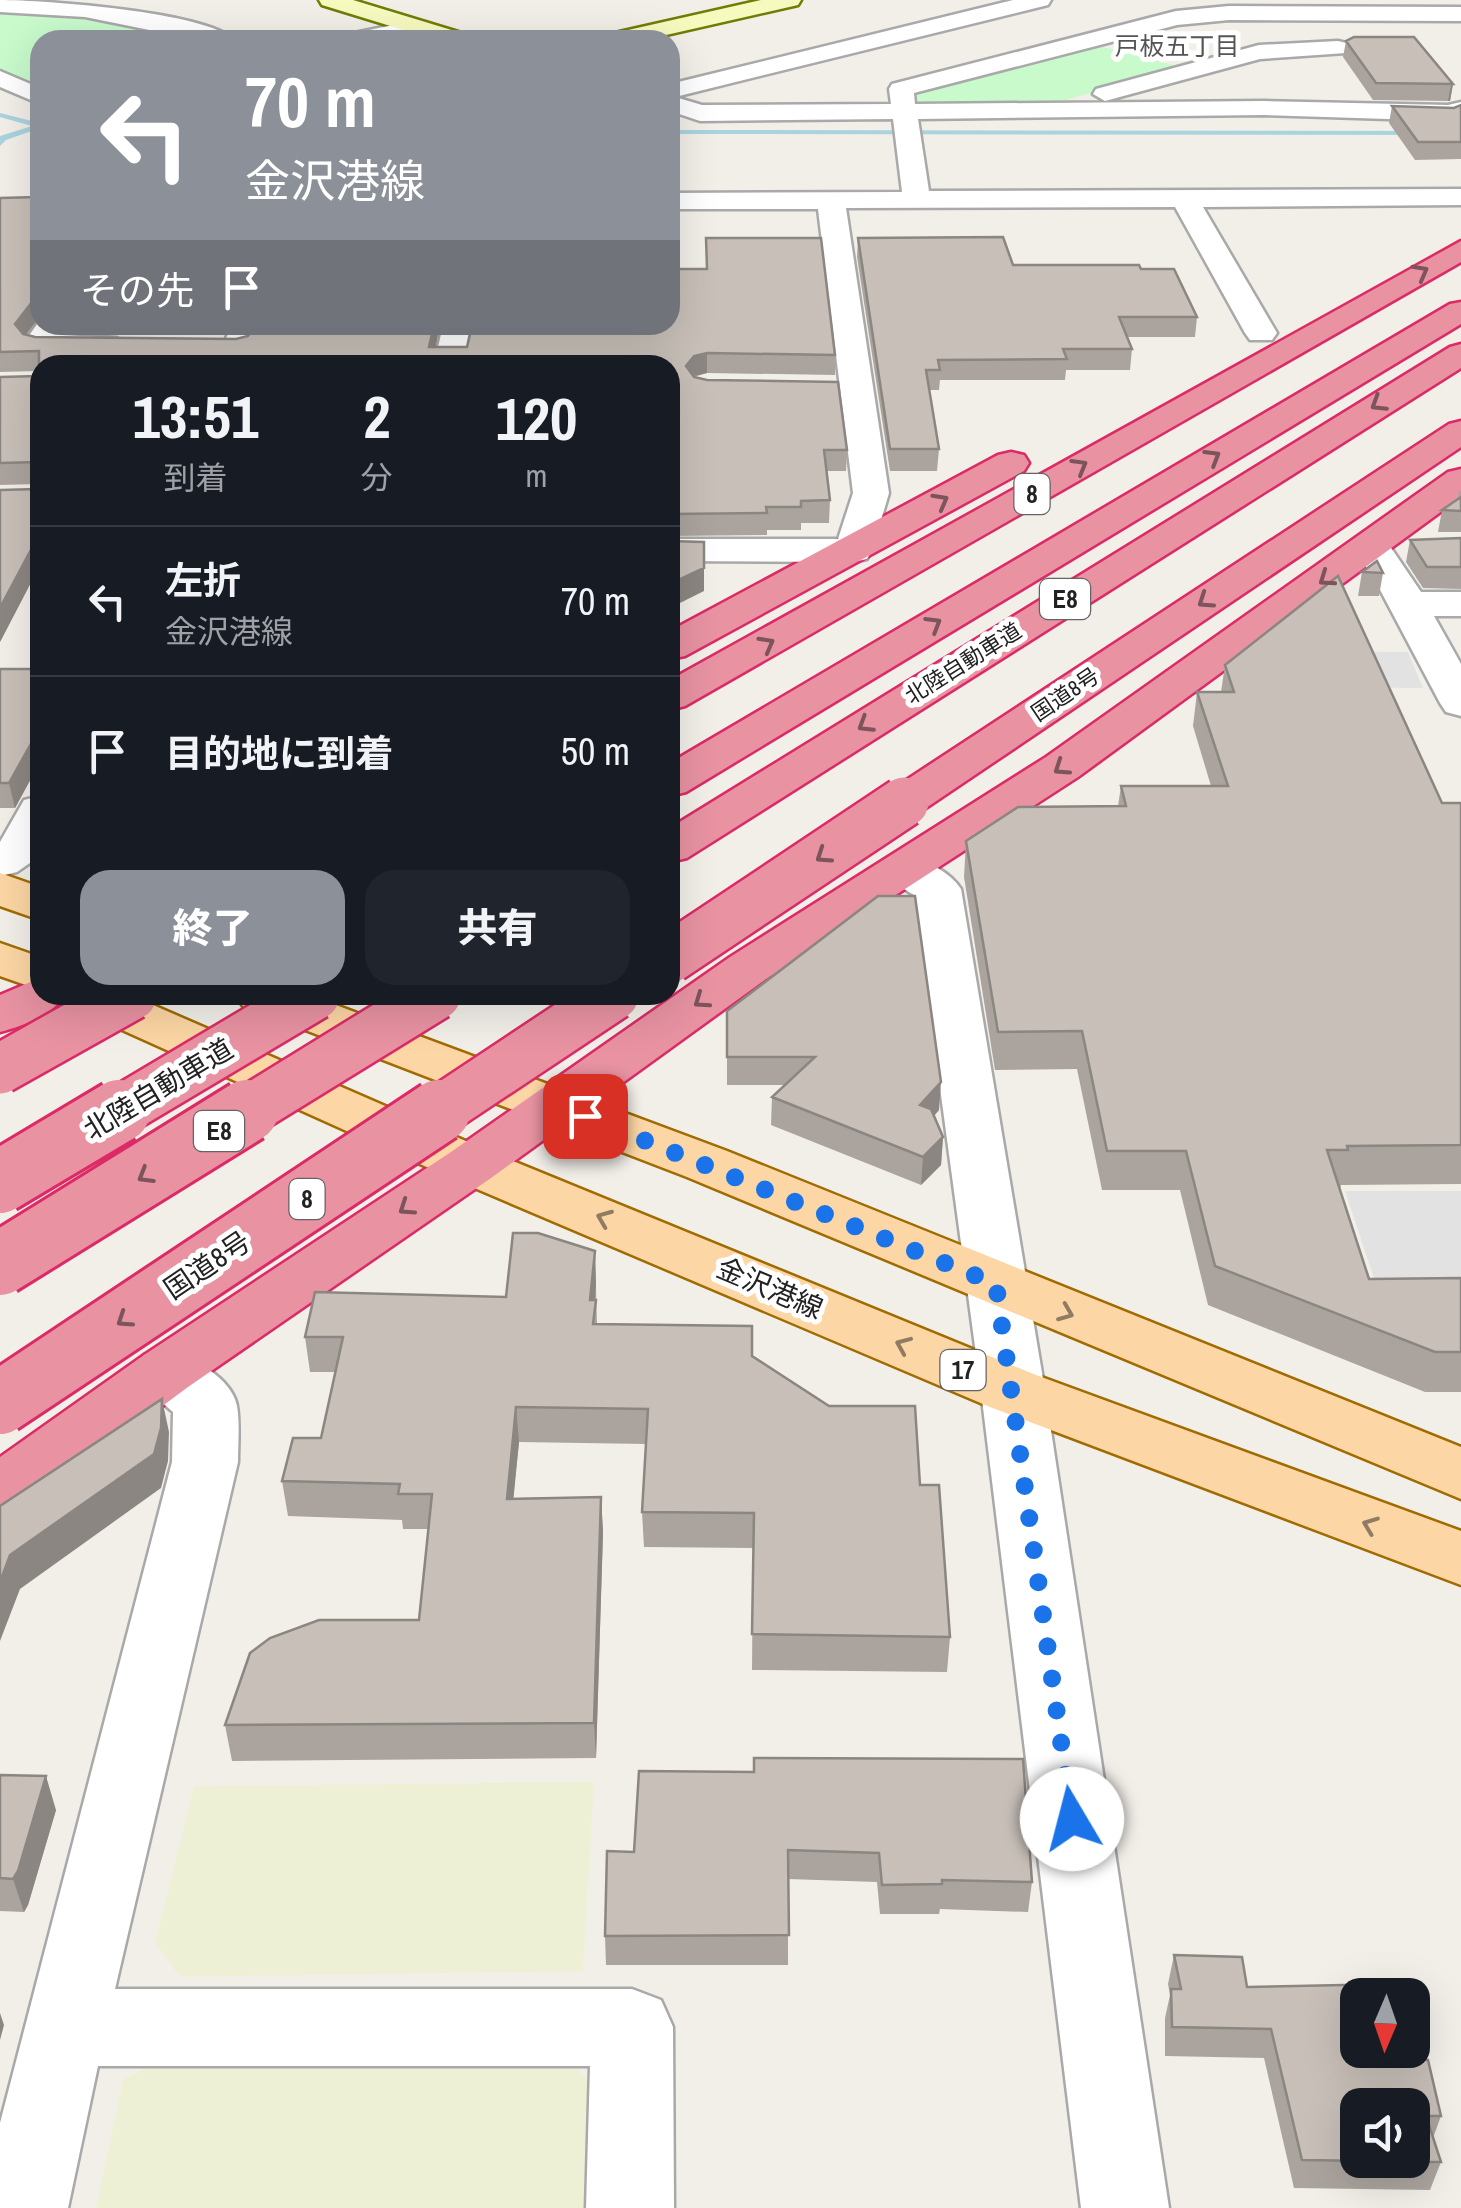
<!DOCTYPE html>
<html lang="ja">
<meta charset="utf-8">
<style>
:root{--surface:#171b24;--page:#20242c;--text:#f1f3f6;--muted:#9ea1a6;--line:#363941;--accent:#8c9099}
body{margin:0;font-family:"Archivo Narrow","Noto Sans JP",sans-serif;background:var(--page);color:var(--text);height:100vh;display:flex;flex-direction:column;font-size:38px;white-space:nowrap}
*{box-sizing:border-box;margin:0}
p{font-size:32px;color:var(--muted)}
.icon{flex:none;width:55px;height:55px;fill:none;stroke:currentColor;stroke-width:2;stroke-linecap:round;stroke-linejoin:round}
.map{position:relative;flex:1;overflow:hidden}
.panel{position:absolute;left:30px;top:355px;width:650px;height:650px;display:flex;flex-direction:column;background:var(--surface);border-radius:30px;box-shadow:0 10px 40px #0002}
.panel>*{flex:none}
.banner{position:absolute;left:30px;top:30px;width:650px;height:305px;border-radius:30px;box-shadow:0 10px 40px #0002;background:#8c9099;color:#fff;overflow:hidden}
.needle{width:65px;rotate:182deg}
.buttons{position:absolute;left:1340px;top:1978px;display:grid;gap:20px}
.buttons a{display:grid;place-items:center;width:90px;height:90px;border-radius:20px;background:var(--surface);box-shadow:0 10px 40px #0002;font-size:50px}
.pin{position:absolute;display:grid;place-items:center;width:85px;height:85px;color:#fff;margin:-42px;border-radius:20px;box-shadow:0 5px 15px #0006}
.me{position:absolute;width:110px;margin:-55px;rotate:352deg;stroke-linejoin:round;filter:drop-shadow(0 0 8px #0008)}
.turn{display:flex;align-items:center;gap:35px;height:210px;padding:0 50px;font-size:45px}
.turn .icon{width:130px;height:130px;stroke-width:2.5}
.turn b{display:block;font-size:70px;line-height:85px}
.then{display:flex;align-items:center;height:95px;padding:0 50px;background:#0003;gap:20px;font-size:38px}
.eta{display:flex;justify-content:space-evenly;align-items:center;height:170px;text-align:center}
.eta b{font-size:60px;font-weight:800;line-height:70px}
.cta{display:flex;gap:20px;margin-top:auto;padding:20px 50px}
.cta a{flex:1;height:115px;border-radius:30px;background:var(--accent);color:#fff;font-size:40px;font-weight:800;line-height:115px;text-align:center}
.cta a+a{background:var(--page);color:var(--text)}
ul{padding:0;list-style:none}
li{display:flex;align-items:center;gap:30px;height:150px;padding:0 50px;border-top:2px solid var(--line)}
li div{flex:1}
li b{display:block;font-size:38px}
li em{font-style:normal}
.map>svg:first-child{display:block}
.farmland{fill:#eef0d5}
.park{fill:#c8facc}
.parking{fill:#e2e2e2}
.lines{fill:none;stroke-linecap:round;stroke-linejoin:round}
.stream{fill:#aad3df;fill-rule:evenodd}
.street-casing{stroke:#a9a9a9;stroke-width:5}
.secondary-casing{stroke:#707d05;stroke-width:5}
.primary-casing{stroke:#a06b00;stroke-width:5}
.highway-casing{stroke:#dc2a67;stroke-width:5}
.street{fill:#fff;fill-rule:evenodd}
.secondary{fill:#f7fabf;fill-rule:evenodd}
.primary{fill:#fcd6a4;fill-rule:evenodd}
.highway{fill:#e892a2;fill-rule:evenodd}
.highway-bridge-far1-casing{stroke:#dc2a67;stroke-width:54;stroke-linecap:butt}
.highway-bridge-casing{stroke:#dc2a67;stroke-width:68;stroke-linecap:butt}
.highway-bridge-far1{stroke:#e892a2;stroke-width:49}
.highway-bridge{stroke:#e892a2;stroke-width:62}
.wall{fill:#aba49e}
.shaded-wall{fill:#8b8681}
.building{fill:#c7bfb8;stroke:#8b8681;stroke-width:2.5;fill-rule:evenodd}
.oneway{stroke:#7b545c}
.oneway2{stroke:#8f7c63}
.route{stroke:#1a73e8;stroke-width:18;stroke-dasharray:0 32.4}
.labels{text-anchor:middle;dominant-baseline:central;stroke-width:10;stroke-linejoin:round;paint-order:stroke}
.far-street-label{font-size:22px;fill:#222;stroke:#fff}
.far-neighbourhood-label{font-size:25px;fill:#555;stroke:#fff}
.shield{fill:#fff;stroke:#646464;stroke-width:2.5}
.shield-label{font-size:25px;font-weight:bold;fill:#222}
.street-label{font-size:28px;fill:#222;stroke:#fff}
</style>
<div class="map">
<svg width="1461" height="2208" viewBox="0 0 1461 2208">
<rect width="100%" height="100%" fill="#f2efe9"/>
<!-- farmland -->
<path class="farmland" d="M594,1782L583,1971L180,1977L155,1943L194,1786Z
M166,2057H567L596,2090L591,2208H96L123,2080Z"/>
<!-- park -->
<path class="park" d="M0,7L61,10L206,40H40V91L0,75Z
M1091,44L1181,67L1031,110L917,107L913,92Z"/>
<!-- parking -->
<path class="parking" d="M1278,651L1408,652L1423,688L1232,686Z
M1345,1191H1461V1305H1383Z"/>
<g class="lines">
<!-- stream -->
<path class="stream" d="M0,113L40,123V128L6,140L0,146V136L32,126L0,117Z
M670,130L1461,131V135L670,134Z"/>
<defs>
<path id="street" d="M0,0C43,0 208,12 234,40H199L85,17L0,12Z
M1013,0H1051L1048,5L675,97L702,105L891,104L889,89L892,84L1176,11L1229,6L1461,7V21L1229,20L1177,25L914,93L915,104L1264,101L1448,105L1461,102V118L1451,121L1264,115L918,119L929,191L1461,189V205L1203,207L1277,333L1272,340H1250L1245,333L1175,207L846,208L889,493L872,551L867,559L853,562L670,561V539H838L853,493L818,209H670V193L902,192L893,119L700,121L670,111V84Z
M417,20L428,27L425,32L386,40H342L345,35Z
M1338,41L1346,43L1350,48L1346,53L1260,59L1105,101L1093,94L1096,89L1259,45Z
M0,71L40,88V104L0,87Z
M40,320V325H68L61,335L117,338L122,345L117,352L106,355L28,351L23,344Z
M232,325H264L246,365H214Z
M443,325H475L466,365H434Z
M1372,536L1385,539L1421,592H1461V616H1434L1461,664V716L1446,712L1440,703L1377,584L1353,547L1359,539Z
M40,796V856L17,872L0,876V842L24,800Z
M906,856C927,861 949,871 961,889L1045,1391L1169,2208H1081L981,1391L914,895L889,880L882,870L889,860Z
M166,1349C191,1356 232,1378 237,1406C240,1424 238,1444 238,1462L115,1989H632L661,2000L673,2027L674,2208H586L590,2066H98L68,2208H0V2123L172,1462L173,1412L144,1387L134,1371L144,1355Z"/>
<path id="secondary" d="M319,0H353L468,35L471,40H436L322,5Z
M761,0H801L798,5L644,40H603L606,35Z"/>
<path id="primary" d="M0,873L40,887V920L0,906Z
M0,943L40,957V990L0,976Z
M61,995H130L491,1152L1036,1375L1461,1531V1585L990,1407L451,1178L69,1006Z
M235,995H309L727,1151L1461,1447V1499L687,1177L243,1006Z"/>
<path id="highway" d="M1461,241V262L685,706L670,710V680Z
M1461,302V324L686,792L670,796V763L1450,304Z
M1461,344V368L687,858L670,862V828L1450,347Z
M1461,421V447L920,812L904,816L888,812L881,802L888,792L1449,424Z
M1011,452L1024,455L1029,463L1024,471L685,656L670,659V631L998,455Z
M1461,469V497L1078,777L766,979L491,1178L188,1387L24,1509L0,1516V1457L144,1355L451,1152L730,957L1046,757L1448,472Z
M40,978V995H65C52,1015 23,1026 0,1032V995Z"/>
</defs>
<!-- street casing -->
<use href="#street" class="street-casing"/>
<!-- secondary casing -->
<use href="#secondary" class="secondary-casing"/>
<!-- primary casing -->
<use href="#primary" class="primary-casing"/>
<!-- highway casing -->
<use href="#highway" class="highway-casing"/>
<!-- street -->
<use href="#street" class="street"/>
<!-- secondary -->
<use href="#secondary" class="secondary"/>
<!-- primary -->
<use href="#primary" class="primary"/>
<!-- highway -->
<use href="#highway" class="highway"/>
<defs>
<path id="highway-bridge-far1" d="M670,958L904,802
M0,1069L132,995
M115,1114L315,995
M243,1114L436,995
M435,1114L614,995"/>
<path id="highway-bridge" d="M0,1182L119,1111
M0,1264L247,1111
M0,1403L439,1111"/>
</defs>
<!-- highway-bridge-far1 casing -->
<use href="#highway-bridge-far1" class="highway-bridge-far1-casing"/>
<!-- highway-bridge casing -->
<use href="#highway-bridge" class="highway-bridge-casing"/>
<!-- highway-bridge-far1 -->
<use href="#highway-bridge-far1" class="highway-bridge-far1"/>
<!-- highway-bridge -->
<use href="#highway-bridge" class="highway-bridge"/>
</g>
<!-- wall -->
<path class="wall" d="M1346,41L1453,84L1450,101L1373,100L1343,57Z
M1461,105V159L1415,160L1389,123L1392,106L1454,108Z
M40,191V317L26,335L35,337L236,339L249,335L240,332L68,331L67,325H440L435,347L835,355V375L707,373L694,377L847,450L846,471H826L830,500L829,523H801V530H767V535L670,536V365H40V569H38L0,642L38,489V484L0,485V377L39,376V371L0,372V198L37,197Z
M858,238L1013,265L1141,269L1197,317L1195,337H1127L1132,349L1130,370H1066L1065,380H940L939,390H929L939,449L937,471H890L857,257Z
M1459,491H1461V532H1438L1442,510L1458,499Z
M1461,538V589L1423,588L1406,562L1410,540Z
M1362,572L1383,573L1379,596H1358Z
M1225,665L1442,803H1461V1184L1341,1185L1340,1189L1369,1279L1461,1278V1392H1425L1208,1305L1180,1190H1102L1077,1069L995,1070L964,877L966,841L1118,806L1121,786H1211L1193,726L1197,692H1221Z
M0,669H40V762L15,808H0Z
M727,1011L939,1110L934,1116L943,1137L941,1165L921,1185L771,1125L772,1097L785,1085H727Z
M595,1251L597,1324L752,1356L920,1485L950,1637L947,1672L752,1670L753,1548L644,1547L642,1512L646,1444L519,1442L513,1498L601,1497L603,1532L596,1758L232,1761L225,1725L419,1620L428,1529H403L402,1520L288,1516L282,1481L321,1438L335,1372H310L305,1337L506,1297Z
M639,1771L1032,1882L1028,1912L940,1909L939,1914H880L877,1882L788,1879V1965H606L605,1936L634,1852Z
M0,1775L56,1810L28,1905L24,1912L0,1911Z
M1174,1955L1412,2059L1441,2116L1433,2138L1441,2162L1430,2190L1294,2188L1264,2058L1165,2056V2018L1170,1995L1168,1984Z"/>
<!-- shaded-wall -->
<path class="shaded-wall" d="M1453,84L1450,101H1448L1451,85Z
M36,297L40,316L19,344L15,324Z
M434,325H440L432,365L429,347Z
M707,353V373L694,376L686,366L694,356Z
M33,546L38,569L0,642V608Z
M704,568V591L670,608V584Z
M37,733L40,748V762L15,808L9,783Z
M941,1082L939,1110L918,1133L920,1105Z
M943,1137L941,1165L921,1185L923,1157Z
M595,1251L596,1285L592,1335L590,1300Z
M162,1399L169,1432L168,1461L161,1488L20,1589L0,1641V1582L10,1555Z
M516,1407L519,1442L510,1534L507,1499Z
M601,1497L603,1532L596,1758L594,1723Z
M46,1776L56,1810L28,1905L24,1912L13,1879Z
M0,2013L4,2025L0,2040Z"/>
<!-- building -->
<path class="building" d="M1354,37H1414L1453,84L1376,83L1346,41Z
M1461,105V142H1418L1392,106L1454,108Z
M40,191V301L36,297L15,324L23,334L35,337L236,339L248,336L256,325H434L429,347H467L472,325H670V269H707L706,238H821L835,355L707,353L694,356L686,366L694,377L707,380L838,382L847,450H824L830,500L801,501V507H766L767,513L670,514V365H597L598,359H514L513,365H261L262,363L159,362L158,365H40V546H33L0,608V490L38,489V462L0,463V377L39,376V351L0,352V198L37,197Z
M1003,237L1013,265H1139L1141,269H1174L1197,317H1119L1132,349H1063L1067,359L938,360L940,370H926L939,449H890L858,238Z
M1461,497V511L1442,510Z
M1461,538V567H1427L1410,540Z
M670,541L704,542V568L670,584Z
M1377,561L1383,573L1362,572Z
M1338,576L1442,803H1461V1145L1347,1146L1348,1150H1327L1369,1279L1461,1278V1352H1435L1215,1266L1186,1151H1107L1082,1031L998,1032L966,841L1018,807L1126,806L1121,786H1228L1197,692H1234L1225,665Z
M0,669H40V733H37L9,783H0Z
M878,896H915L941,1082L920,1105L931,1109L943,1137L923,1157L772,1097L815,1057H727V1011Z
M513,1233H538L595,1251L590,1300H596L593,1324L752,1326V1356L829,1406H915L920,1485H939L950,1637L752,1634L754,1513L642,1512L648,1409L516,1407L507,1499L601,1497L594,1723L225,1725L250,1653L270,1638L319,1620H419L432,1494H398L400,1484L282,1481L293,1438H321L343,1337H305L315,1292L506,1297Z
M162,1399L161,1428L154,1454L10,1555L0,1582V1506Z
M754,1758L1023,1759L1032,1882L942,1880V1884L882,1885L879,1853L788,1850L789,1935L605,1936L607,1851L634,1852L639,1771L754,1772Z
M0,1775L46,1776L18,1871L13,1879L0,1878Z
M1174,1955L1242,1957L1247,1987L1393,1984L1396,1995H1358V2050H1410L1412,2059L1428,2060L1441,2116H1426L1441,2162L1302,2160L1271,2029L1172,2027L1171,1989H1181ZM1358,2105H1412V2160H1358Z"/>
<!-- one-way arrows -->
<defs><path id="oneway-chevron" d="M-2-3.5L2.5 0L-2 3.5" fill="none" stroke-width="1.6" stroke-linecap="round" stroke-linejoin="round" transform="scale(2.5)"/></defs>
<g class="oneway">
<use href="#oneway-chevron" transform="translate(1421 272) rotate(-29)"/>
<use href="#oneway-chevron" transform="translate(1378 404) rotate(148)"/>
<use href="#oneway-chevron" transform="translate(1213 457) rotate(-31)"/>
<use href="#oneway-chevron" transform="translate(1080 466) rotate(-30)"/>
<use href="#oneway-chevron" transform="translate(941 501) rotate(-29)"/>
<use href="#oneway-chevron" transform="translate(1326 579) rotate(145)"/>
<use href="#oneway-chevron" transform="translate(1205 601) rotate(146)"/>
<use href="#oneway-chevron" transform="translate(934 624) rotate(-31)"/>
<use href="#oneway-chevron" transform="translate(767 644) rotate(-29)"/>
<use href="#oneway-chevron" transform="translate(865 725) rotate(148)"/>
<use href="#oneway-chevron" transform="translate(1061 768) rotate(146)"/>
<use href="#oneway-chevron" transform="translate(823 856) rotate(146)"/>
<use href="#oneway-chevron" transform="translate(701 1001) rotate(145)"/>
<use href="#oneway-chevron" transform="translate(145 1176) rotate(149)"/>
<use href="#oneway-chevron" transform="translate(406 1208) rotate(146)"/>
<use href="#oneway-chevron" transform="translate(124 1320) rotate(146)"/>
</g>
<g class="oneway2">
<use href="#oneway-chevron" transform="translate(604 1218) rotate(-158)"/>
<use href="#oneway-chevron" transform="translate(1066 1313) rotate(22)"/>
<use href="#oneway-chevron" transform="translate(903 1345) rotate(-157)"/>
<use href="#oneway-chevron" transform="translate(1370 1525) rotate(-159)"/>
</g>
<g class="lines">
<!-- route -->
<path class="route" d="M585,1116L996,1284L1072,1819"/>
</g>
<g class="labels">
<!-- far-street labels -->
<g class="far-street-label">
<text transform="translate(963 663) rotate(-32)">北陸自動車道</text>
<text transform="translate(1065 694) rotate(-34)">国道8号</text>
</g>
<!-- far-neighbourhood labels -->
<g class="far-neighbourhood-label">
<text x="1177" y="46">戸板五丁目</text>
</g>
<!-- shield labels -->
<g class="shield">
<rect x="1014.5" y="474" width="35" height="40" rx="8"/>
<rect x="1040" y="579" width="50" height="40" rx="8"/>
<rect x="194" y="1111" width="50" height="40" rx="8"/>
<rect x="289.5" y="1179" width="35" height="40" rx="8"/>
<rect x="940.5" y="1350" width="45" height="40" rx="8"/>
</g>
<g class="shield-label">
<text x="1032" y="494">8</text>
<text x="1065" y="599">E8</text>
<text x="219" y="1131">E8</text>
<text x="307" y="1199">8</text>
<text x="963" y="1370">17</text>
</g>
<!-- street labels -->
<g class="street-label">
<text transform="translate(158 1089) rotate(-31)">北陸自動車道</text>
<text transform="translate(207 1265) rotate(-34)">国道8号</text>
<text transform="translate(770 1288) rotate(23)">金沢港線</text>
</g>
</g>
</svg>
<div class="buttons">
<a><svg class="needle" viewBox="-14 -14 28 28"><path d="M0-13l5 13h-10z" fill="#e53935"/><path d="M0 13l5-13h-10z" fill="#9ea1a6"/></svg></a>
<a><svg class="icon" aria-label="sound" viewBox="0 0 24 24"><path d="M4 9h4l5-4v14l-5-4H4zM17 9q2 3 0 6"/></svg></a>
</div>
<div class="pin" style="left:585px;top:1116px;background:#d93025"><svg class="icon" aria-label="arrive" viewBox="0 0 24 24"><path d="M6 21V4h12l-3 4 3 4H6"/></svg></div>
<svg class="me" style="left:1072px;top:1819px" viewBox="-20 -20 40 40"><circle r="19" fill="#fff"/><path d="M0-13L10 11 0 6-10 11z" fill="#1a73e8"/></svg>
<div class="banner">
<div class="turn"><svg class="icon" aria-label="left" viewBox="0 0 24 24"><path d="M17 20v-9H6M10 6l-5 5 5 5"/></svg><div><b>70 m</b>金沢港線</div></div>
<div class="then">その先<svg class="icon" aria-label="arrive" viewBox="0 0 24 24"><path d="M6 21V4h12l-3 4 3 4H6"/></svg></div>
</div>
<section class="panel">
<div class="eta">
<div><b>13:51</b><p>到着</p></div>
<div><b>2</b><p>分</p></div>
<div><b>120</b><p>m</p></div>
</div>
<ul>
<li><svg class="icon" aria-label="left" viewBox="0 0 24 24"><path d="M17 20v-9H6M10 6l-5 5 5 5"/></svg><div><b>左折</b><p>金沢港線</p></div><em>70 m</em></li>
<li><svg class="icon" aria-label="arrive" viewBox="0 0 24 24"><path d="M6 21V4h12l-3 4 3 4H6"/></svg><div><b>目的地に到着</b></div><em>50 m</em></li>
</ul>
<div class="cta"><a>終了</a><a>共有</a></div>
</section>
</div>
